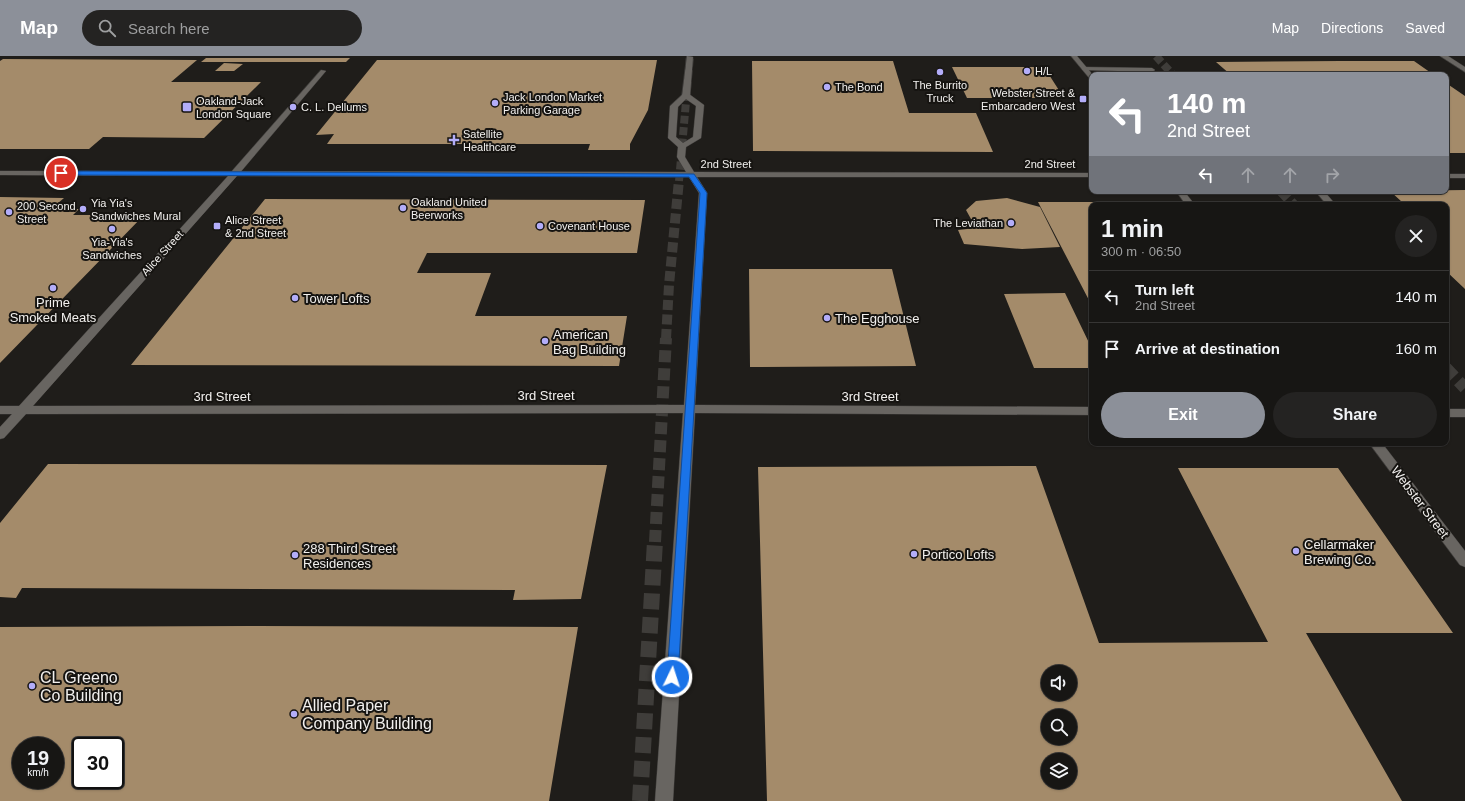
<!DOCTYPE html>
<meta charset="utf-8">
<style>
:root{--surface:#171614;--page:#242322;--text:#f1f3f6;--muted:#9e9fa0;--line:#363534;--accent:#8c9099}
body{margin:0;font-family:Helvetica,sans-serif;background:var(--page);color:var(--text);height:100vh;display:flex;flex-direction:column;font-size:15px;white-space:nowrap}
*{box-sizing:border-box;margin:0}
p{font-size:13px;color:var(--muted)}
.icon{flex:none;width:22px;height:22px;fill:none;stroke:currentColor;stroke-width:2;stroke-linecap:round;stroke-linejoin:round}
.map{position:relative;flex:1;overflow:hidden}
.side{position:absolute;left:1089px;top:146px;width:360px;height:244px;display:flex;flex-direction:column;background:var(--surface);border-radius:8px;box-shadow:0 1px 3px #0004,0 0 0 1px var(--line)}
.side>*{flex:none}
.banner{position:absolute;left:1089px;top:16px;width:360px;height:122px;border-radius:8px;box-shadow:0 1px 3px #0004,0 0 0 1px var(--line);background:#8c9099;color:#fff;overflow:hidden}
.fabs{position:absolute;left:1041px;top:609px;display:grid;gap:8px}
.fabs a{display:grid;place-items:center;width:36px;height:36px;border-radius:50%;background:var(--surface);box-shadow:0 1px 3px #0004,0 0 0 1px var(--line);font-size:20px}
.speed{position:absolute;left:12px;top:681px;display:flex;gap:8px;font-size:20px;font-weight:700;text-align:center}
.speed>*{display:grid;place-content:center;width:52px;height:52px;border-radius:50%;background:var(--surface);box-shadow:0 1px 3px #0004,0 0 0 1px var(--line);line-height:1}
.speed small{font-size:10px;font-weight:400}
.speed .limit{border:2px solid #111;border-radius:6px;background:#fff;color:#111}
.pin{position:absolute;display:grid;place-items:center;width:34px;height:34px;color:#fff;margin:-17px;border:2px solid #fff;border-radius:50%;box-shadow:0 1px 4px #0007}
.me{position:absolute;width:44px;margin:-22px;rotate:4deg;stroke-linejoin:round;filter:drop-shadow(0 0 3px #0008)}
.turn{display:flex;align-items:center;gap:14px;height:84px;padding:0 12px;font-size:18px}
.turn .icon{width:52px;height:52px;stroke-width:2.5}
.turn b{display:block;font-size:28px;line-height:34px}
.lanes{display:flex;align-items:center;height:38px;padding:0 12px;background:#0003;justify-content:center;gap:20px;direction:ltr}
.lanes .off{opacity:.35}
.round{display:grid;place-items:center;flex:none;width:42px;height:42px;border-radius:21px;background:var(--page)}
.headline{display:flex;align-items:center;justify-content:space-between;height:68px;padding:0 12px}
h1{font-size:24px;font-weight:700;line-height:30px}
.primary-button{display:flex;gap:8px;margin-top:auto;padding:8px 12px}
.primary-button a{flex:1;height:46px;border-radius:24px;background:var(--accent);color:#fff;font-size:16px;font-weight:700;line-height:46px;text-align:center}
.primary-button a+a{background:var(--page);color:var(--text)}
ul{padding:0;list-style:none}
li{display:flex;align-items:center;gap:12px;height:52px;padding:0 12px;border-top:1px solid var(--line)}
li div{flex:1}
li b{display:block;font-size:15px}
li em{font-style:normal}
header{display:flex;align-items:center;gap:24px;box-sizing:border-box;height:56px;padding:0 20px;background:var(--accent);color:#fff}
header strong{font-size:19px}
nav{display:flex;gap:22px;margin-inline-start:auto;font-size:14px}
.search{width:280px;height:36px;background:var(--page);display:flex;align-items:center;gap:10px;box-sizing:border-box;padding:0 14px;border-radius:22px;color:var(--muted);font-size:15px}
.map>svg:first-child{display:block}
.building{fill:#a48b6a;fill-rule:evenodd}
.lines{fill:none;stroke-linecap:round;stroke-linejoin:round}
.primary-tunnel-far3{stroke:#3f3d3a;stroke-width:8;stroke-dasharray:8 3.5;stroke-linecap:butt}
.primary-tunnel-far2{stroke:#3f3d3a;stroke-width:10;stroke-dasharray:10 4.5;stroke-linecap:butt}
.primary-tunnel-far1{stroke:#3f3d3a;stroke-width:12;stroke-dasharray:12 6;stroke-linecap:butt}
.primary-tunnel{stroke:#3f3d3a;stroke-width:16;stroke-dasharray:16 8;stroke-linecap:butt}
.service-casing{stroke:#3c3a38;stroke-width:1}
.pedestrian-casing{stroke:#3c3a38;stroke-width:1}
.minor-casing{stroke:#3c3a38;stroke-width:1}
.service{fill:#686561;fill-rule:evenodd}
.pedestrian{fill:#686561;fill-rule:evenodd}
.minor{fill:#686561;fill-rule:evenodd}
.route{fill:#1a73e8;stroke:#114b97}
.poi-dot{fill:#b3adf9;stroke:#161411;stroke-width:1.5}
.labels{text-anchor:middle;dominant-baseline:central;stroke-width:4;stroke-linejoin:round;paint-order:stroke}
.far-poi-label{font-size:11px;fill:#f2f0ee;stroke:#161411;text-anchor:start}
.far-street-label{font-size:11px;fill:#f2f0ee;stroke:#161411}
.poi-label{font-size:13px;fill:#f2f0ee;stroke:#161411;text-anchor:start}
.street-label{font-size:13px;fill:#f2f0ee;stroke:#161411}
.near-poi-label{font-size:16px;fill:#f2f0ee;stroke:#161411;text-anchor:start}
</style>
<header>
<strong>Map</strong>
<div class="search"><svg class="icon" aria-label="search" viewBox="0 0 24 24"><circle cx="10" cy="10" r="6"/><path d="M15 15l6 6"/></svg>Search here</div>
<nav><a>Map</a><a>Directions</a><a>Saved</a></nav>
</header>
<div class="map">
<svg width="1465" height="745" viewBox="0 0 1465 745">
<rect width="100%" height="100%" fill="#1f1d1a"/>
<!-- building -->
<path class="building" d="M206,2H350L346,6H201Z
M3,3L197,4L171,26H261L204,82L103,81L89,93H0V5Z
M377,4H657L648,54L630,88V94H588L590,88H327L334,78L316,79Z
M752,5H893L909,57H976L993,96L753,95Z
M1341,5H1414L1434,19H1231L1216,6Z
M224,7L243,8L234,15H215Z
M952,11H1044L1064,42H967Z
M1446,27L1465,40V97H1446Z
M1465,134V233L1446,215V149H1375L1372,146H1402L1390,135Z
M0,141L64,142L51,153H79L73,159H144L0,307Z
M1007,142L1040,151L1060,191L1022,193L964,188L958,174L976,172L966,154L976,145Z
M265,143L645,144L637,197H427L417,217H491L475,260H627L619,310L131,309Z
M1038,146H1118L1121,149H1092V250Z
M749,213H892L916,310L750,311Z
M1065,237L1092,293V312H1034L1004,238Z
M48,408L607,409L581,543L513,544L515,534L22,532L16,542L0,541V467Z
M1036,410L1099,587L1268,586L1178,412H1338L1453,577H1306L1402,745H767L758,411ZM1048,616H1070V638H1048ZM1048,660H1070V682H1048ZM1048,704H1070V726H1048Z
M247,570L578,571L549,745H0V571ZM21,690H55V724H21ZM81,690H115V724H81Z"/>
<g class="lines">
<!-- primary-tunnel-far3 -->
<path class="primary-tunnel-far3" d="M1156,0L1173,19
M679,125L690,0"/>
<!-- primary-tunnel-far2 -->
<path class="primary-tunnel-far2" d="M1281,135L1294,149
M666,283L669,229L679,124"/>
<!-- primary-tunnel-far1 -->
<path class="primary-tunnel-far1" d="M1446,312L1465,332
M655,486L666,282"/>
<!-- primary-tunnel -->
<path class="primary-tunnel" d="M640,745L655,485"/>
<defs>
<path id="service" d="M1085,11L1152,12L1155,14L1152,16L1083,14L1082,13Z
M1315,135H1324L1336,149H1327Z"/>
<path id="pedestrian" d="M687,0L693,1L690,40L686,42L682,40Z
M321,14L326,15L238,119H232L231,117L232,115Z"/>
<path id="minor" d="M1071,0H1077L1093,19L1092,24L1090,23Z
M1440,0H1448L1465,11V16Z
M683,38H689L704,49L701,82L686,91L685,101L694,116L1092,117V121H697L707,137L695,349L1092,351V359L695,357L673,745H655L683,357L26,358L4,382L0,383V371L12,358H0V350H19L228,120L0,119V115L686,116L677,101L678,91L668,82L670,50ZM686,43L696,50L693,81L683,87L676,81L678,51ZM237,120L689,121L699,137L684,349L33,350Z
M1446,118H1465V122H1446Z
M1176,135H1184L1195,149H1186Z
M1446,353H1465V361H1446Z
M1369,387H1382L1465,495V511L1460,509Z"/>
</defs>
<!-- service casing -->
<use href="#service" class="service-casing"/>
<!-- pedestrian casing -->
<use href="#pedestrian" class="pedestrian-casing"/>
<!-- minor casing -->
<use href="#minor" class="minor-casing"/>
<!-- service -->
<use href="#service" class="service"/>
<!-- pedestrian -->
<use href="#pedestrian" class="pedestrian"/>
<!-- minor -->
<use href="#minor" class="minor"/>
</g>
<!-- route -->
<path class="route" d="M59,115L694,118L707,137L678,621L677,624L672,626L668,624L667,621L700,137L689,121L61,119L58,117Z"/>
<!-- markers -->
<g class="poi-dot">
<circle cx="1027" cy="15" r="4"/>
<circle cx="940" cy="16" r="4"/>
<circle cx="827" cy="31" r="4"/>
<rect x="1079" y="39" width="8" height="8" rx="2"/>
<circle cx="495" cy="47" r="4"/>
<rect x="182" y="46" width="10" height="10" rx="2"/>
<circle cx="293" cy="51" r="4"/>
<path d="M452 78h4v4h4v4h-4v4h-4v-4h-4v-4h4z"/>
<circle cx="403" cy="152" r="4"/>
<circle cx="83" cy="153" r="4"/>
<circle cx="9" cy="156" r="4"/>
<circle cx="1011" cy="167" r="4"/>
<rect x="213" y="166" width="8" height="8" rx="2"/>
<circle cx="540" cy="170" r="4"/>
<circle cx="112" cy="173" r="4"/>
<circle cx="53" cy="232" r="4"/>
<circle cx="295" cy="242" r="4"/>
<circle cx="827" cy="262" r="4"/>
<circle cx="545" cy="285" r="4"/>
<circle cx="1296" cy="495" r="4"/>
<circle cx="914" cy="498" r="4"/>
<circle cx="295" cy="499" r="4"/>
<circle cx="32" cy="630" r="4"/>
<circle cx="294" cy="658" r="4"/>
</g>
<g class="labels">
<!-- far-poi labels -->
<g class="far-poi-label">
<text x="1035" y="15">H/L</text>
<text x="940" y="29" text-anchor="middle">The Burrito<tspan x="940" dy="13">Truck</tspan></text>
<text x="835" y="31">The Bond</text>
<text x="1075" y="37" text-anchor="end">Webster Street &amp;<tspan x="1075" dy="13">Embarcadero West</tspan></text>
<text x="503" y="41">Jack London Market<tspan x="503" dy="13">Parking Garage</tspan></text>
<text x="196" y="45">Oakland-Jack<tspan x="196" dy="13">London Square</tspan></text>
<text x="301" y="51">C. L. Dellums</text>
<text x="463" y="78">Satellite<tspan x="463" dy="13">Healthcare</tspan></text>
<text x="411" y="146">Oakland United<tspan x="411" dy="13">Beerworks</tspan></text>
<text x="91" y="147">Yia Yia's<tspan x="91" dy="13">Sandwiches Mural</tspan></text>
<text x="17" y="150">200 Second<tspan x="17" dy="13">Street</tspan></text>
<text x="225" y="164">Alice Street<tspan x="225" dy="13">&amp; 2nd Street</tspan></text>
<text x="1003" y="167" text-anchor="end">The Leviathan</text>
<text x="548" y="170">Covenant House</text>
<text x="112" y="186" text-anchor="middle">Yia-Yia's<tspan x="112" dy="13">Sandwiches</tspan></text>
</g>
<!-- far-street labels -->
<g class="far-street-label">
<text x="726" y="108">2nd Street</text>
<text x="1050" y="108">2nd Street</text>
<text transform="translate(162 197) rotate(-48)">Alice Street</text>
</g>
<!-- poi labels -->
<g class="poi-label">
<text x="303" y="242">Tower Lofts</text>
<text x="53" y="246" text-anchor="middle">Prime<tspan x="53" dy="15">Smoked Meats</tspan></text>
<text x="835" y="262">The Egghouse</text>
<text x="553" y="278">American<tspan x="553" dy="15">Bag Building</tspan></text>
<text x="1304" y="488">Cellarmaker<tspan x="1304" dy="15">Brewing Co.</tspan></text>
<text x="303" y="492">288 Third Street<tspan x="303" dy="15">Residences</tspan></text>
<text x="922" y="498">Portico Lofts</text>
</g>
<!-- street labels -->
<g class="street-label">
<text x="546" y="339">3rd Street</text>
<text x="222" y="340">3rd Street</text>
<text x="870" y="340">3rd Street</text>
<text transform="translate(1420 446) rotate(53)">Webster Street</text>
</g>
<!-- near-poi labels -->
<g class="near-poi-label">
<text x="40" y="621">CL Greeno<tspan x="40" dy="18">Co Building</tspan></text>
<text x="302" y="649">Allied Paper<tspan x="302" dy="18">Company Building</tspan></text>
</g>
</g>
</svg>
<div class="fabs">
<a><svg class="icon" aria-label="sound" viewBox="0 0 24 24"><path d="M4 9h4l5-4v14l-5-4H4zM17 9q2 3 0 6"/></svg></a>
<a><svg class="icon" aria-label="search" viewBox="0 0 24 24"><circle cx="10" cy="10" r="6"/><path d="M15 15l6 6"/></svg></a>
<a><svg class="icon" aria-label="layers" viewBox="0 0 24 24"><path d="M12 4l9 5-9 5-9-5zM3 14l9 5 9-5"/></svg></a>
</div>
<div class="speed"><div>19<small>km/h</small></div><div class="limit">30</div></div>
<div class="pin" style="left:61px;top:117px;background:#d93025"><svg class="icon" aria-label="arrive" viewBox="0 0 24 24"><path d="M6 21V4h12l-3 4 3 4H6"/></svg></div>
<svg class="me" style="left:672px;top:621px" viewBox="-20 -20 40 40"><circle r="17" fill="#1a73e8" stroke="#fff" stroke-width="3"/><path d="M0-11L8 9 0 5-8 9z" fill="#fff"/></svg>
<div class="banner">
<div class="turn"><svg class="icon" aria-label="left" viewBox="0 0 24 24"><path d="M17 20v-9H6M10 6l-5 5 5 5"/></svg><div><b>140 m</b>2nd Street</div></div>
<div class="lanes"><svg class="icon" aria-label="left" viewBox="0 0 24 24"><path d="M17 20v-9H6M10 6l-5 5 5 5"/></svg><svg class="icon off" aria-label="ahead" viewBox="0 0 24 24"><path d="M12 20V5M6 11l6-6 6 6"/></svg><svg class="icon off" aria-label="ahead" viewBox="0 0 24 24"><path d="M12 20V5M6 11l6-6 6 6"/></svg><svg class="icon off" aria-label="right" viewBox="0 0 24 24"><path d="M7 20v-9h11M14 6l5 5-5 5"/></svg></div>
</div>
<section class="side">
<div class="headline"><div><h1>1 min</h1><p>300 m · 06:50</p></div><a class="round"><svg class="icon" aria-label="close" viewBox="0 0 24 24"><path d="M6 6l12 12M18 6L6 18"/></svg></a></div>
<ul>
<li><svg class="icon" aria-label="left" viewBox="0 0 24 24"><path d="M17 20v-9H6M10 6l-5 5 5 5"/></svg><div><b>Turn left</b><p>2nd Street</p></div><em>140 m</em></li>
<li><svg class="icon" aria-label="arrive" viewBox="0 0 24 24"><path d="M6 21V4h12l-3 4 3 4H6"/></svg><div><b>Arrive at destination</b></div><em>160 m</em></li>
</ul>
<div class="primary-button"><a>Exit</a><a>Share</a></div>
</section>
</div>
